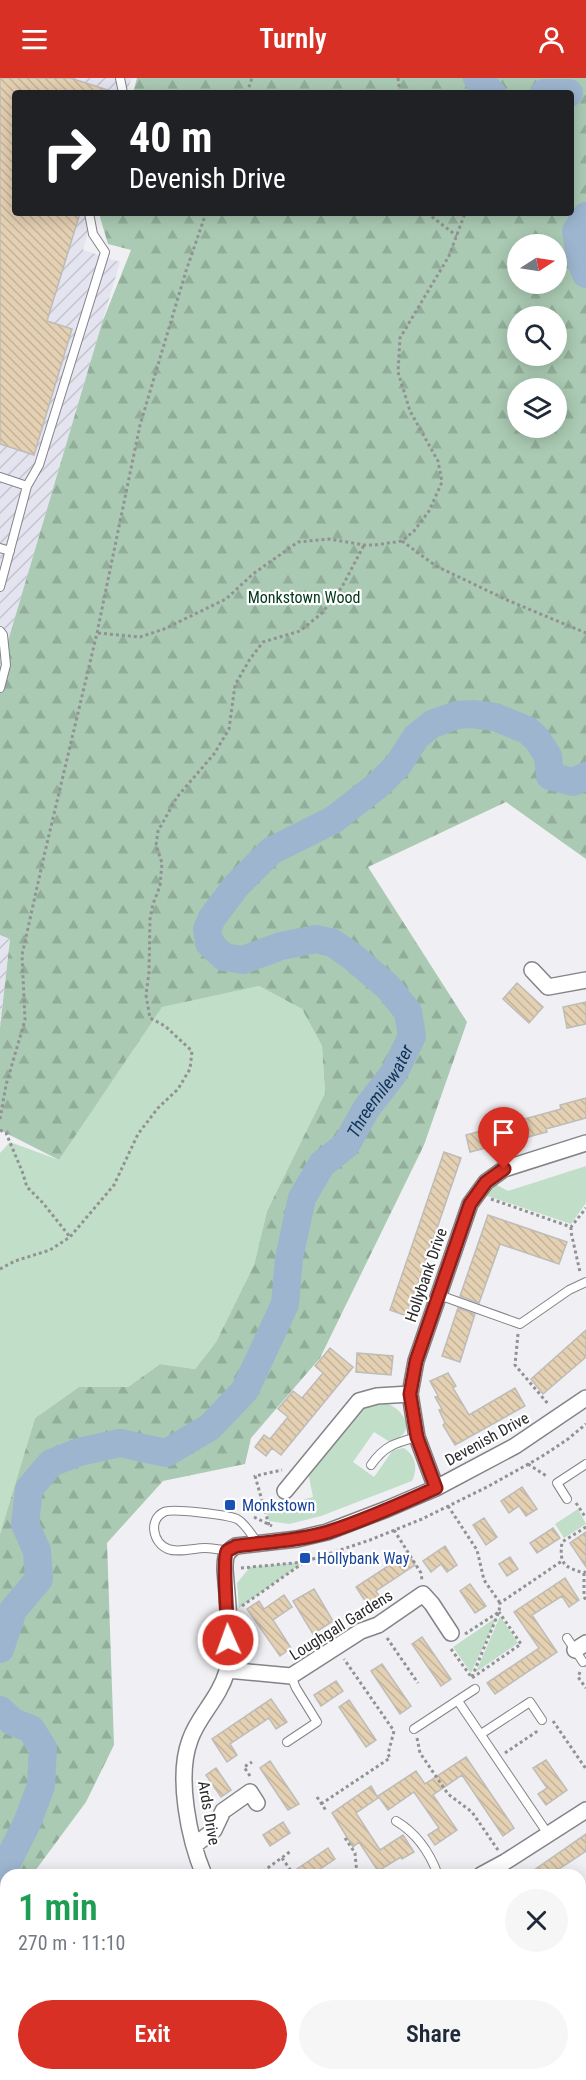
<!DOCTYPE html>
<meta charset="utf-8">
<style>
:root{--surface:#fff;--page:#f6f6f7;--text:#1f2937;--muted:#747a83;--accent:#d93025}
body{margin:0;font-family:"Roboto Condensed",sans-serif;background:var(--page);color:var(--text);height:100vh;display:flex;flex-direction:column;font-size:22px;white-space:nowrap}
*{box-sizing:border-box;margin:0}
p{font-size:20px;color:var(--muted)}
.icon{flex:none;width:33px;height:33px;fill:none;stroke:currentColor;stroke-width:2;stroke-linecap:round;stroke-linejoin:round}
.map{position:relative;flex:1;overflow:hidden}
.details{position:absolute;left:0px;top:1791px;width:586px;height:212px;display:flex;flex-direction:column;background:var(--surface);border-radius:18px 18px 0 0;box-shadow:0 3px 15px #0003}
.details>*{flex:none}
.banner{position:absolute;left:12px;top:12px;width:562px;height:126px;border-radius:6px;box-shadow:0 3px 15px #0003;background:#202124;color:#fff;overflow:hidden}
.needle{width:39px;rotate:78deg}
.controls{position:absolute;left:507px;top:156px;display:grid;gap:12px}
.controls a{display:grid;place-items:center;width:60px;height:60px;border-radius:50%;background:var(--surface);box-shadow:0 3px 15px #0003;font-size:30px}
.pin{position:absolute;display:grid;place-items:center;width:51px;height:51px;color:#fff;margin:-62px -26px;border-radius:50% 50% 50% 0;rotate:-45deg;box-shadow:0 0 6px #0007}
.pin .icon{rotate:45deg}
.me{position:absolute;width:66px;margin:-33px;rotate:358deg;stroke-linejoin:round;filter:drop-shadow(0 0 4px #0008)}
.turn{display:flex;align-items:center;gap:21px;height:126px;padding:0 18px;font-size:27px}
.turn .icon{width:78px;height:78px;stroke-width:2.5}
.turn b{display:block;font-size:42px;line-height:51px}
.round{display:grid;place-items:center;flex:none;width:63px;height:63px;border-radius:32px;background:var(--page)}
.headline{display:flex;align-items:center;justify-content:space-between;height:102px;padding:0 18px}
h1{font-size:36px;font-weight:600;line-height:45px;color:#1e9e55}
.primary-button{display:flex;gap:12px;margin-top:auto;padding:12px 18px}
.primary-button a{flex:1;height:69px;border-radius:36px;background:var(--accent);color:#fff;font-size:24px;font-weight:600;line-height:69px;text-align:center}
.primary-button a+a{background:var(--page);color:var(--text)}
header{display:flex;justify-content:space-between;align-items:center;height:78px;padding:0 18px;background:var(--accent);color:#fff;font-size:27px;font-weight:600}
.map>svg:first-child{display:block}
.industrial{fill:url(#industrial-furrows)}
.grass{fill:#c0dec8}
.forest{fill:url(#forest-firs);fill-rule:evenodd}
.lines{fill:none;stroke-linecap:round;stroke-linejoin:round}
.river{stroke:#9db5cf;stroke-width:28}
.building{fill:url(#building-back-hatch);stroke:#bebcb8;stroke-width:1.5}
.service-casing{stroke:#848388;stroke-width:10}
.minor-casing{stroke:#848388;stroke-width:18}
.path{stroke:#929295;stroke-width:3;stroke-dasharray:3 3;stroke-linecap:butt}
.service{stroke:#fff;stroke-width:8}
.minor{stroke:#fff;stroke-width:15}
.rail{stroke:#545457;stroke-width:4.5}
.route-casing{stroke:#8d1f18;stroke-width:15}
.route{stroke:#d93025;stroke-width:10}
.transit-dot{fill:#1a4fb4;stroke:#fff;stroke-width:2}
.labels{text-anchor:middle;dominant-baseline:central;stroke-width:4.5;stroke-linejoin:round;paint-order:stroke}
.park-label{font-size:16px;fill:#003719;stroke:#fff}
.street-label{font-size:16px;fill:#2a2a2c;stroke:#fff}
.transit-label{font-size:16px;fill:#164399;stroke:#fff;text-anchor:start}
.water-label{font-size:18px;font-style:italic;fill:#0e3256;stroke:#fff}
</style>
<header><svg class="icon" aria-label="menu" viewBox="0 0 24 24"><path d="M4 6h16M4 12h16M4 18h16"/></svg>Turnly<svg class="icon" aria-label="person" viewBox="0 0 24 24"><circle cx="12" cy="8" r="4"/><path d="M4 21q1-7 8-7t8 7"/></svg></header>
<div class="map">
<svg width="586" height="2002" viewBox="0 0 586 2002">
<defs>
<pattern id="industrial-furrows" width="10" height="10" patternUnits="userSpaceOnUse" patternTransform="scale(1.5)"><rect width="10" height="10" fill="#e4e4f0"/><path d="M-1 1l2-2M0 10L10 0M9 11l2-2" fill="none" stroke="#c4c4ce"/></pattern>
<pattern id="forest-firs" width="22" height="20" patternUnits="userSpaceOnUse" patternTransform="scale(1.5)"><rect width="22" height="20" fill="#aacab3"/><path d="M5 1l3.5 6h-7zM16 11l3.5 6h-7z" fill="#92ae9a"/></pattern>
<pattern id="building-back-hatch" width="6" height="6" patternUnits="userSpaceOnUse" patternTransform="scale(1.5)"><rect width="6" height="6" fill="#e4d0b2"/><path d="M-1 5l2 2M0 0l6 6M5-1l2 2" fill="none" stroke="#c4b399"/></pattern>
</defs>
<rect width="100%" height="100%" fill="#f0f0f4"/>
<!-- industrial -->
<path class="industrial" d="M0,0H132L127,12L131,15H15V135H94L83,172L120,184L0,590Z
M0,857L10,860L0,950Z"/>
<!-- grass -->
<path class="grass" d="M259,908L302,931L322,968L325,1015L267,1133L254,1187L216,1264L195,1291L160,1286L128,1309H79L35,1340L0,1456V1075L10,1064L59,1082L161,929Z
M586,1088V1125L571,1146L485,1117L495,1106L508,1113Z
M389,1326C399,1331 411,1343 404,1355C401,1359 395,1362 390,1364L374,1354L353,1384L374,1399L393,1372L404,1370C416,1378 418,1390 412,1403L321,1438L289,1446L269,1443L266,1432L313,1419L309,1399L311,1390L364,1328Z
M578,1431L586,1446L564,1460L555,1446Z
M304,1484L239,1530L237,1505L250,1489Z
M500,1538L518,1565L476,1594Z
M497,1539L471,1595L453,1569Z"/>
<!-- forest -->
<path class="forest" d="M137,0H586V781L506,724L368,789L467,944L424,1067L320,1280L251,1360L245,1386L163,1403L107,1465L114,1667L86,1724L32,1797H6V1996H191L193,1998L183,2002H0V1456L35,1340L79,1309H128L160,1286L195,1291L216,1264L254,1187L267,1133L325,1015L322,968L302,931L259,908L162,929L59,1082L0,1052V950L10,861L0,857V590L102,245L131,172L108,166L100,139L101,135H572V15H133ZM518,166H556V206H518ZM518,238H556V278H518ZM518,310H556V350H518Z"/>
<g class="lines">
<!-- river -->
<g class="river">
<path d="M477,0L492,15"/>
<path d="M544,15H569"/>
<path d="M586,138L576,153L581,184L586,196"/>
<path id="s1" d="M0,1571L13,1532L39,1501L37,1473L25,1446L29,1411L51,1385L79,1374L120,1365L166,1375L210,1349L245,1312L285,1226L289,1180L302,1120L322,1086L346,1067L366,1031L394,995L412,958L408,934L388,909L353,879L333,865L316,861L281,868L243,882L224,879L209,865L207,851L212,840L236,808L271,773L333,742L378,707L398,687L416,659L432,646L457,637L472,636L495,639L527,652L537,661L548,678L550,698L573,704L586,698"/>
<path d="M0,1632L13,1644L31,1651L43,1670L41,1708L27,1745L0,1799"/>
</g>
</g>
<!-- building -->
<path class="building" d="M0,0H70L108,12V15H15V135H80L47,243L72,251L34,377L0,366Z
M517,905L543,929L529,945L503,921Z
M586,924V946L567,950L563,929Z
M586,1020V1040L546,1051L547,1054L470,1074L466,1057L561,1031L560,1027Z
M444,1074L461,1080L407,1238L390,1232Z
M488,1137L567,1164L559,1186L500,1166L479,1225L460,1218Z
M458,1230L475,1236L460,1284L442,1278Z
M586,1252V1279L543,1316L531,1301Z
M330,1270L353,1289L281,1377L272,1370L266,1378L255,1369L264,1357L270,1361L288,1339L278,1331L293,1313L302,1320L323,1295L315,1288Z
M357,1275L393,1278L391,1297L356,1294Z
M448,1295L456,1308L453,1310L469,1337L515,1310L525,1328L455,1367L443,1347L445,1345L439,1332L442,1331L435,1319L438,1318L430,1303Z
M522,1409L537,1431L526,1438L519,1428L509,1435L501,1423Z
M484,1440L497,1459L486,1467L473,1447Z
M553,1450L560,1460L537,1475L530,1465Z
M586,1454V1489L570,1465Z
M445,1468L457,1487L447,1494L441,1486L431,1494L423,1483Z
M408,1475L415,1487L376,1513L381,1521L369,1529L356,1509Z
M510,1479L518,1491L507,1498L499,1486Z
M565,1500L579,1522L569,1529L562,1518L532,1537L557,1574L495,1616L487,1605L539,1570L514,1534Z
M470,1506L486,1528L475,1535L460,1513Z
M314,1511L333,1543L313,1556L293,1523Z
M284,1517L292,1529L273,1542L291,1570L280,1578L247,1531L259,1523L264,1531Z
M422,1559L451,1601L441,1608L412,1566Z
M382,1586L411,1628L400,1636L371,1593Z
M336,1603L343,1613L321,1628L314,1617Z
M271,1621L287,1644L276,1651L269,1640L230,1666L237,1677L227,1684L212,1661Z
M349,1622L376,1662L366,1669L339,1629Z
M466,1679L514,1750L503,1758L462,1697L433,1717L457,1752L435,1767L428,1757L439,1750L414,1714L388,1732L378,1718L416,1693L425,1706Z
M546,1682L567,1712L546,1727L538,1716L547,1710L533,1690Z
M270,1683L299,1726L288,1732L260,1690Z
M216,1690L231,1712L221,1719L206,1697Z
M371,1708L378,1720L356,1735L380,1772L403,1757L414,1774L402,1781L401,1779L378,1793L359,1764L353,1769L332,1735Z
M283,1744L290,1755L270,1768L263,1757Z
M586,1756V1773L550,1797H527Z
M328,1770L335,1781L311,1797H288Z"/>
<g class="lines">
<defs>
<path id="service" d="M120,0L123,15
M0,399L27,408L0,509
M27,408L39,387L105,174L93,156L89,135
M0,470L10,473
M0,553L3,557L6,587L0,610
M439,1217L520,1246L569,1212L586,1204
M371,1387C384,1368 395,1365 417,1359
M567,1421L557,1405L586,1386
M228,1472C220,1472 212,1470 205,1470C194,1470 178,1475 168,1471C153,1465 148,1442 164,1434C172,1430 228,1437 237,1441C245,1445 252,1458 258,1465
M567,1560L583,1584
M458,1623L548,1756
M414,1651L475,1611
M481,1656L530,1624L542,1642
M287,1664L317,1644L296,1610L291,1598
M396,1743C416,1755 430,1775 438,1797"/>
<path id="minor" d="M532,892L548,909L586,902
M436,1410L417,1359L410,1316L416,1283L470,1126L486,1104L504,1091L586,1065
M285,1413L359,1323L377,1318L410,1316
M575,1572L586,1565
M227,1592L291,1598L361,1553L378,1547L423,1516L432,1526L451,1555
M195,1767L214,1752L223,1733L250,1714L257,1725
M204,1797C189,1761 176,1699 190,1662C198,1638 219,1621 227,1593C233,1569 227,1518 225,1492C225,1480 225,1474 236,1468L297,1461L327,1454L387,1431L436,1410L515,1368L586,1320
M481,1797L505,1784L586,1732"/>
</defs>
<!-- service casing -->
<use href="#service" class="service-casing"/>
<!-- minor casing -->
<use href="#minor" class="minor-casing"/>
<!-- path -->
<path class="path" d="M398,0L400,15
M247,15L252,0
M427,135L457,158
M402,463L436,488L507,522L586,555
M98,555L140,559L164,551L226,521L253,496L298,464L329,461L364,467H375L402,463L414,453L429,433L442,404L438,383L410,333L398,294L400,260L449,178L465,135
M0,1041L6,1007L25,942L22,877L44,778L97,555L140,347L186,193L206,135
M0,1052L6,1055L22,1093L27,1109L43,1125L70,1159
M491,1121L571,1149L586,1130
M571,1149V1154L580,1194
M0,1191L15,1183L50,1172L70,1159L114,1107L138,1056L158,1030L178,1011L190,991L192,973L165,948L150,940L146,917L149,894L150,841L153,826L160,808L162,785L156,767L158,753L177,719L214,676L229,651L235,607L250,581L263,564L300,553L322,535L342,509L364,467
M518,1256L515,1287L549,1327
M528,1386L548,1399
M576,1425L586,1440
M448,1428L477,1472L484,1502L500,1525
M254,1439L272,1448
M269,1447L255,1398L282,1392
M586,1449L562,1464C559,1486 564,1489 584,1495L586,1493
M394,1452L421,1495L422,1502
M241,1490L304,1484L370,1462L422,1441L487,1409L541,1379L568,1361L586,1346
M584,1495V1519L586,1522
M242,1528L303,1485
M465,1556L499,1534L500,1525L562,1483
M387,1560L418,1605
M451,1571L472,1600L521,1566L499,1534
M580,1594L578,1599L586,1610
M472,1599L498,1536
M553,1643L586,1691
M417,1660L420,1675L448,1716L472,1734L498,1772
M505,1675L539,1652
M250,1698L244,1689L252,1684
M317,1719L327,1734
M321,1726L390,1680L388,1676L394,1653L344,1581
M345,1760L355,1775L357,1797
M282,1780L294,1797
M258,1797L291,1773
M46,2002L57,1996"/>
<!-- service -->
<use href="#service" class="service"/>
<!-- minor -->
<use href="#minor" class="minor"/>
<!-- rail -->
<path class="rail" d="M580,1879L586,1876
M580,1891L586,1888
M308,2002L322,1996
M332,2002L346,1996"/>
</g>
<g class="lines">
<defs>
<path id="route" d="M228,1562C228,1549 222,1480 227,1473C228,1472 235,1469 236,1468C266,1464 298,1463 328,1454C365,1442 401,1426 436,1410L417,1359L410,1316L416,1283L470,1126L486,1104L504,1091"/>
</defs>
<!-- route casing -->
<use href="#route" class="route-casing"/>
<!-- route -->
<use href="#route" class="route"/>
</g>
<!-- markers -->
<g class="transit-dot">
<rect x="224" y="1421" width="12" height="12" rx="3"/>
<rect x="299" y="1474" width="12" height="12" rx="3"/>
</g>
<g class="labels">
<!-- park labels -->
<g class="park-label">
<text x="304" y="519">Monkstown Wood</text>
</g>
<!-- street labels -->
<g class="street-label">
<text transform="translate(426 1197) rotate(-71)">Hollybank Drive</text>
<text transform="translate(487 1361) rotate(-29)">Devenish Drive</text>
<text transform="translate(341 1547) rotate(-32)">Loughgall Gardens</text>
<text transform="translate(209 1735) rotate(80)">Ards Drive</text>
</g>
<!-- transit labels -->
<g class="transit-label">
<text x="242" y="1427">Monkstown</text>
<text x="317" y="1480">Hollybank Way</text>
</g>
<!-- water labels -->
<g class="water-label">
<text stroke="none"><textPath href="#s1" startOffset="766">Threemilewater</textPath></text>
</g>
</g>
</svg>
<div class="controls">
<a><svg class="needle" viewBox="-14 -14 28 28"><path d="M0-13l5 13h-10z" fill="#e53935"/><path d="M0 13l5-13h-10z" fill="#747a83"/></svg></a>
<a><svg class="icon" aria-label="search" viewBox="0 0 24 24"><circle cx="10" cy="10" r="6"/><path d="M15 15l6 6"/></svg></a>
<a><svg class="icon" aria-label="layers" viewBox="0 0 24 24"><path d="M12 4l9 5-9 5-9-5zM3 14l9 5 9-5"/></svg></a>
</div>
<div class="pin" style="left:504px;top:1091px;background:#d93025"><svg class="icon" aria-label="arrive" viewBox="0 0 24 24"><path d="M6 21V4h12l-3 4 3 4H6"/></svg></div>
<svg class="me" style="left:228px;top:1562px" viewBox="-20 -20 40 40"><circle r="17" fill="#d93025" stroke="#fff" stroke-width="3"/><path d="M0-11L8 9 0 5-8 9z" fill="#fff"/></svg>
<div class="banner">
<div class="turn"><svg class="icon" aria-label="right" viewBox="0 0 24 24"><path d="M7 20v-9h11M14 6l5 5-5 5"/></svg><div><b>40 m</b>Devenish Drive</div></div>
</div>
<section class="details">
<div class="headline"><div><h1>1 min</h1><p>270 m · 11:10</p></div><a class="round"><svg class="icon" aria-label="close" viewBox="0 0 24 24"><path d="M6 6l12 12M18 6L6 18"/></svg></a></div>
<div class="primary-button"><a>Exit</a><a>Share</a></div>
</section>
</div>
